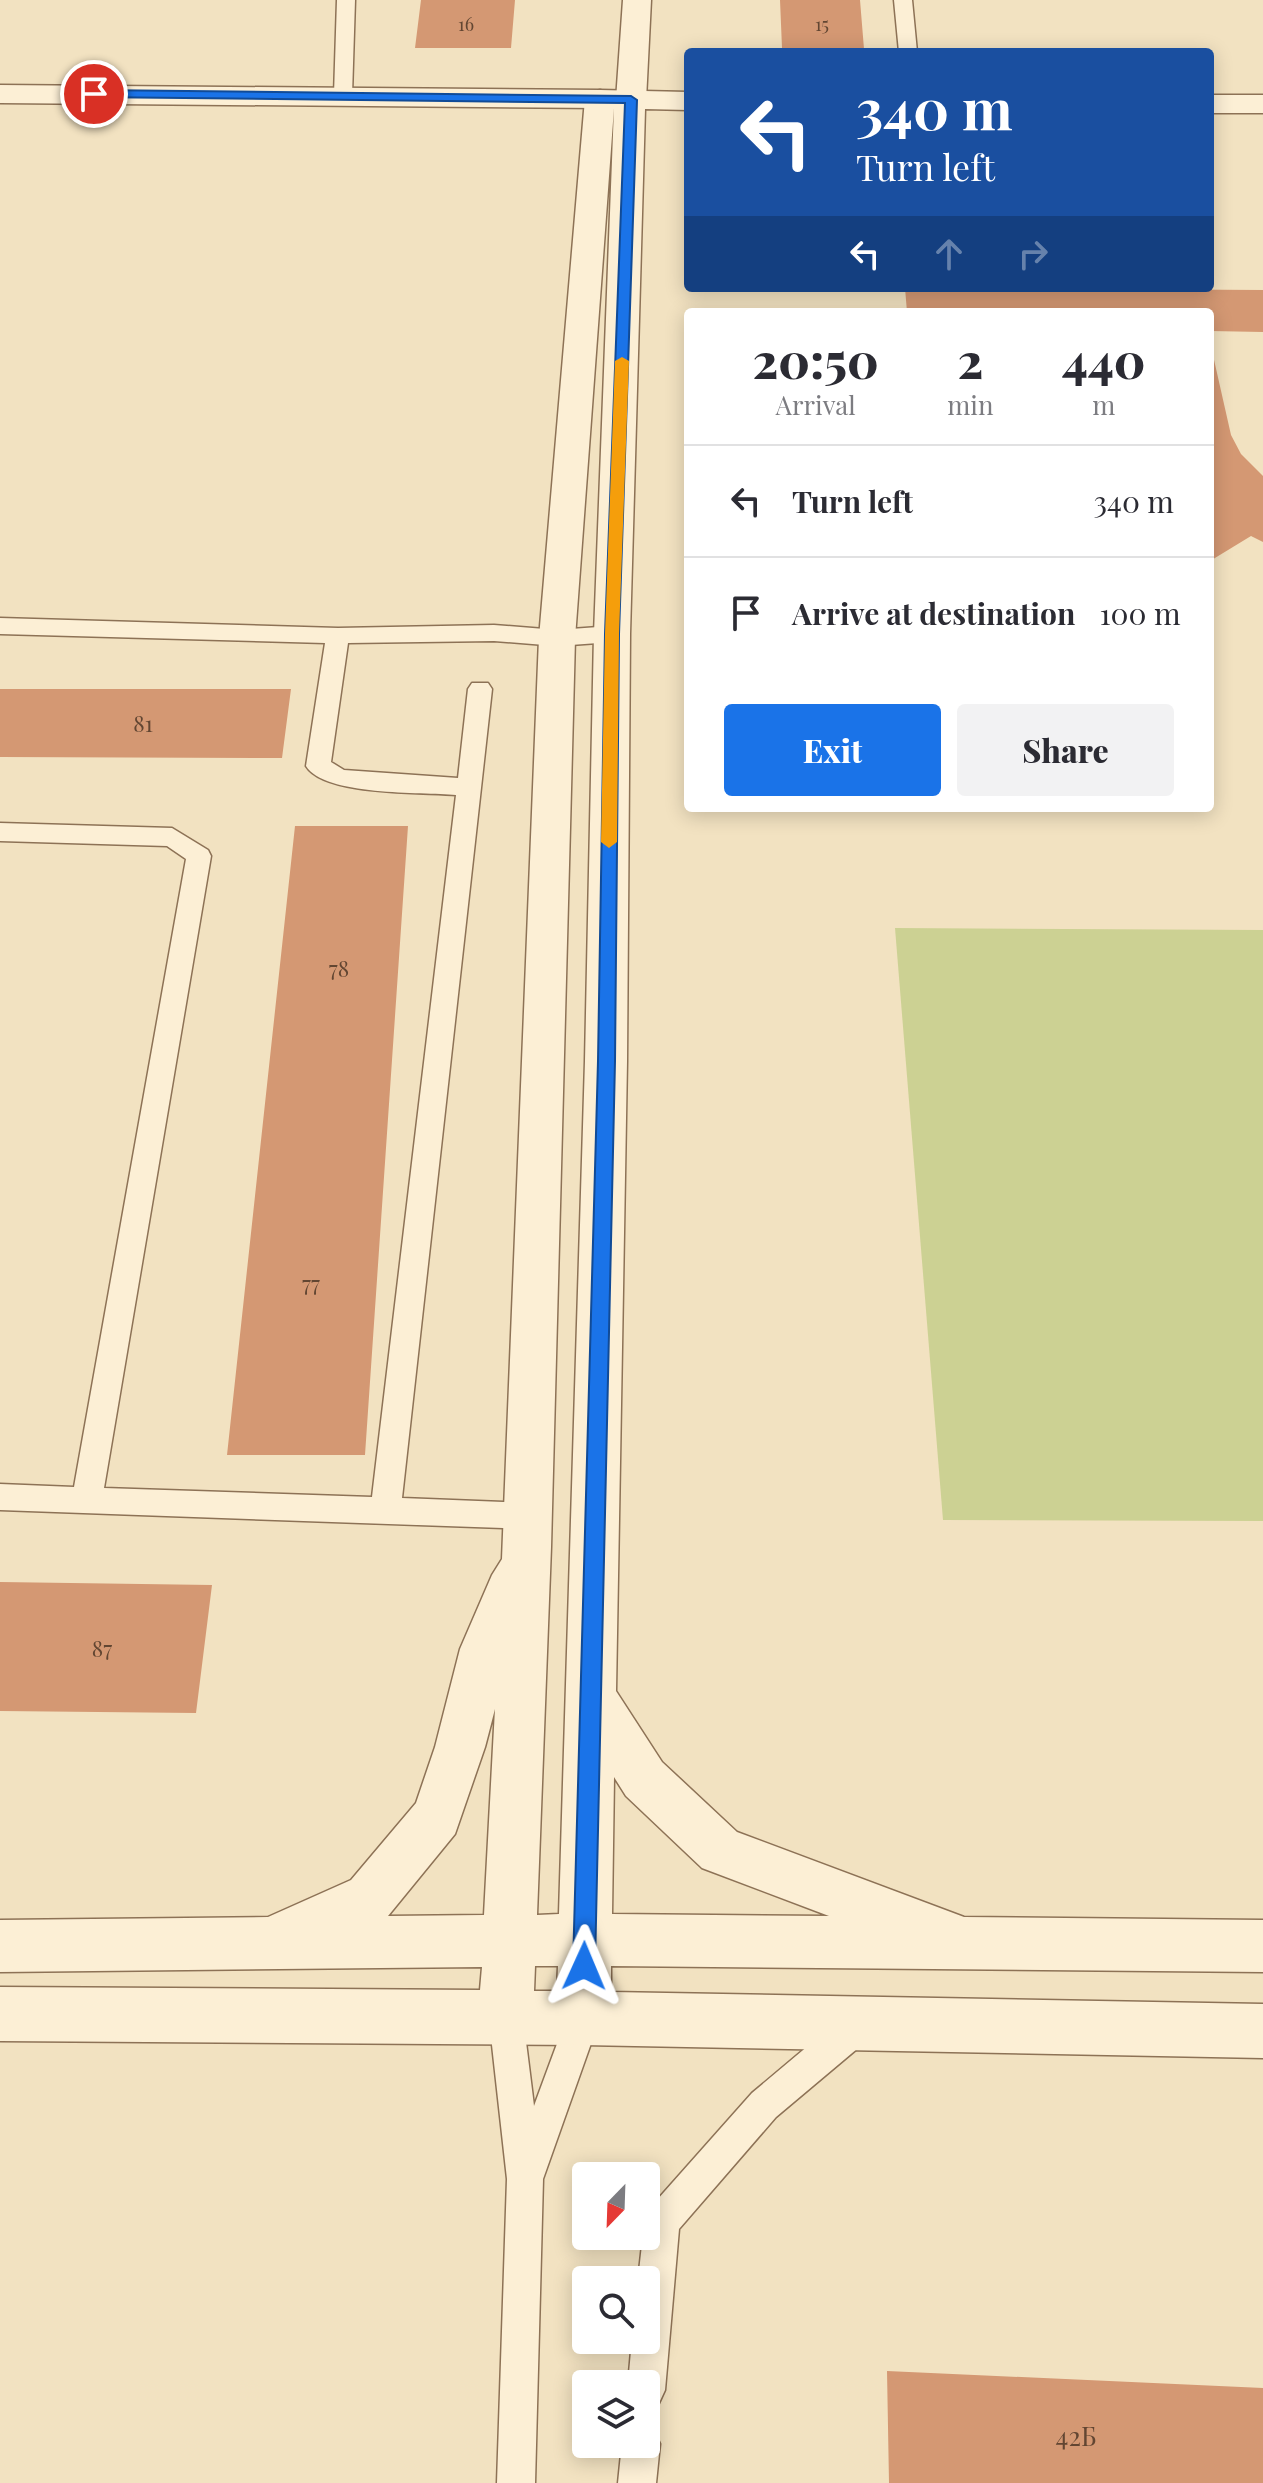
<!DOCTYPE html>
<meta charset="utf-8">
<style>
:root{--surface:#fff;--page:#f2f2f3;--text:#2b2b33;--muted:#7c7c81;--line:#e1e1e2;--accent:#1a73e8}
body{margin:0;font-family:"Playfair Display",serif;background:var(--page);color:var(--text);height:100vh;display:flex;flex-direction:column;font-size:30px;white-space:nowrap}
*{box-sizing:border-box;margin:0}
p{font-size:26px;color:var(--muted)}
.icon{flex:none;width:44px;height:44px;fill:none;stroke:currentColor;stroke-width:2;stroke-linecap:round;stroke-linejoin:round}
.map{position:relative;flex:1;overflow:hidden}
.panel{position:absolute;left:684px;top:308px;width:530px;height:504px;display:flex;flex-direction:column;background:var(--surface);border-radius:8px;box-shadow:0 4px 20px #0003}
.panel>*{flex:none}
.top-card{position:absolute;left:684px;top:48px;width:530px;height:244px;border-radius:8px;box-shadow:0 4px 20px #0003;background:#1a4fa0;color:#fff;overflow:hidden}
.needle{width:52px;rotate:203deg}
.buttons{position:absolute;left:572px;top:2162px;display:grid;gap:16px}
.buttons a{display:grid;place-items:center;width:88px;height:88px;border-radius:8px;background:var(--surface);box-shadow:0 4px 20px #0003;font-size:40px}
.pin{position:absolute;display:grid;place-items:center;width:68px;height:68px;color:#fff;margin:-34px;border:4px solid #fff;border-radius:50%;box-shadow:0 2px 8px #0007}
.me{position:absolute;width:88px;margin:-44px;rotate:1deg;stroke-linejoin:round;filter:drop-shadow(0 0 6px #0008)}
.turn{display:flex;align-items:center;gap:28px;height:168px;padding:0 40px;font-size:36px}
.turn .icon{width:104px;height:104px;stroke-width:2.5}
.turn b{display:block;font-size:56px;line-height:68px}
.lanes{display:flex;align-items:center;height:76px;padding:0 40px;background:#0003;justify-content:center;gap:40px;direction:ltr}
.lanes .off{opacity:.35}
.eta{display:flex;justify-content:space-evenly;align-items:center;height:136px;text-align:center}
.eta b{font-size:48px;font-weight:800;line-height:56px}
.button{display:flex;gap:16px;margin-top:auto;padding:16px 40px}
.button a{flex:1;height:92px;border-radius:8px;background:var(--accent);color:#fff;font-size:32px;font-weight:800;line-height:92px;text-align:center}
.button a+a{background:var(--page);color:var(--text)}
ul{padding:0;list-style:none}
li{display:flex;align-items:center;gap:24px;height:112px;padding:0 40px;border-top:2px solid var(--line)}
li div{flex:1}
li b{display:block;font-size:30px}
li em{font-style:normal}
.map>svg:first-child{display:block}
.green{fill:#ccd193}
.building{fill:#d49873}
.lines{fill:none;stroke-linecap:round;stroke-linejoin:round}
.service-casing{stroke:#8d7256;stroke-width:3}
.minor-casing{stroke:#8d7256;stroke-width:3}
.tertiary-casing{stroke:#8d7256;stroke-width:3}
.service{fill:#fcefd5;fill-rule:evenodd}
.minor{fill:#fcefd5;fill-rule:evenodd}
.tertiary{fill:#fcefd5;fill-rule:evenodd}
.route{fill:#1a73e8;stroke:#114b97;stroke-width:2}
.slow{fill:#f59e0b}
.labels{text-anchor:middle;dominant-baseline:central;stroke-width:7;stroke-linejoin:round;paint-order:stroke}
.far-number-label{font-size:18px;fill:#624632}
.number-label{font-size:22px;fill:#624632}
.near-number-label{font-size:26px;fill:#624632}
</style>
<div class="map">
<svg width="1263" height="2483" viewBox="0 0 1263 2483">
<rect width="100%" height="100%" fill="#f2e2c1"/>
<!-- green -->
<path class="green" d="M895,928L1263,930V1521L943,1520Z"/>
<!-- building -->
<path class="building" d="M421,0H515L511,48H415Z
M780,0H860L864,49L782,48Z
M905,288L1263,290V332L1210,331V312H907Z
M1210,342L1231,435L1241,454L1263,476V542L1251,536L1210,561Z
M0,689H291L282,758L0,757Z
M295,826H408L365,1455H227Z
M0,1582L212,1585L196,1713L0,1711Z
M887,2371L1263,2388V2483H889Z"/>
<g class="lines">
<defs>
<path id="service" d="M337,0H355L352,95L343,101L334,95Z
M894,0H912L917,52H899Z
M0,618L338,628L494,625L557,630L612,626L620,629L623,634L620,639L612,642L557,646L494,641L348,643L331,762L344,770L458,778L468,689L472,683H488L492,689L402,1498L528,1503L539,1507L543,1516L539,1525L528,1529L0,1510V1484L74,1487L186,859L167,846L0,841V823L172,828L208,850L211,856L104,1488L372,1497L456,795C422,792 324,796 306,766L325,643L0,634Z
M506,2001L518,2006L523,2018L534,2106L571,2006L583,2001L595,2006L600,2018L543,2179L535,2483H497L507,2179L489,2018L494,2006Z
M858,2009L870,2014L875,2026L870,2038L776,2117L679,2229L665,2390L659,2403L646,2409V2384H628L632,2340H646V2280H638L643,2236H646L649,2209L752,2093L846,2014Z
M646,2427L654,2431L660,2444L656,2483H618L622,2444H646Z"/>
<path id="minor" d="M623,0H651L646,100L641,106L631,109L621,106L616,100Z
M0,85L600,90L610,93L615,99L610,105L600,108L0,103Z"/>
<path id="tertiary" d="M600,90L688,92V110L645,109L630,634L627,1061L616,1691L662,1762L737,1832L964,1917L1263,1920V1972L611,1966V1992L1263,2004V2058L583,2045L0,2041V1987L480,1990L482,1967L0,1972V1920L268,1917L351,1880L416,1803L435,1747L460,1649L492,1575L502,1559L539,638L585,99L590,93ZM614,108L594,634L585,1061L559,1914L537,1915L551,1547L575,638ZM495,1709L484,1915L388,1916L455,1834L485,1747ZM614,1777L626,1796L702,1868L829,1916L612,1914ZM535,1966H558L557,1991H534Z
M1210,95H1263V113H1210Z"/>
</defs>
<!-- service casing -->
<use href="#service" class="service-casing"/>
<!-- minor casing -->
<use href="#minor" class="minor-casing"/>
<!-- tertiary casing -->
<use href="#tertiary" class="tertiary-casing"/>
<!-- service -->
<use href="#service" class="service"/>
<!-- minor -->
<use href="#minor" class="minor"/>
<!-- tertiary -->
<use href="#tertiary" class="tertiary"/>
</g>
<!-- route -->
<path class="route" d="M94,90L631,96L637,100L619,634L615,1061L595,1966L592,1973L584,1977L576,1973L573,1966L598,1061L605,634L625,103L89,97V91Z"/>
<!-- slow -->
<path class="slow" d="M622,357L629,361L619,634L617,842L609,848L601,842L605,634L615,361Z"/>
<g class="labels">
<!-- far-number labels -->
<g class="far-number-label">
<text x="466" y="24">16</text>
<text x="822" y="24">15</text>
</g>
<!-- number labels -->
<g class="number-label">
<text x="143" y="723">81</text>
<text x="339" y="968">78</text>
<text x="311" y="1283">77</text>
<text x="102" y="1648">87</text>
</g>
<!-- near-number labels -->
<g class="near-number-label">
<text x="1076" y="2435">42Б</text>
</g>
</g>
</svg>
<div class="buttons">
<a><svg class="needle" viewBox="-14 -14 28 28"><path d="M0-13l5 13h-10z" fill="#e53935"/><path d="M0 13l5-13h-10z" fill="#7c7c81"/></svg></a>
<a><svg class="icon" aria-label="search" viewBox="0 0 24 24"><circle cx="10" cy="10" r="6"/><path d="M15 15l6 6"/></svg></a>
<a><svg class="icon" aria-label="layers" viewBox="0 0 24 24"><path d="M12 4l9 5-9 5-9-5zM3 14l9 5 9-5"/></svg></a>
</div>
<div class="pin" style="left:94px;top:94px;background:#d93025"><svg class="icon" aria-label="arrive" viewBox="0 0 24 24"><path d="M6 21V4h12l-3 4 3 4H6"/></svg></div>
<svg class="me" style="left:584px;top:1966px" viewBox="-20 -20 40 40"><path d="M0-17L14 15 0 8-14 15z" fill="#1a73e8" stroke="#fff" stroke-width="4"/></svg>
<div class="top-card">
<div class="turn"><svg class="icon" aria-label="left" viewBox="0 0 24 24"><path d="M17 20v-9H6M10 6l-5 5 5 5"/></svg><div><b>340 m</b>Turn left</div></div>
<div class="lanes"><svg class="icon" aria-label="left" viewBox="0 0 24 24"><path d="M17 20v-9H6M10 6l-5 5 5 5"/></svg><svg class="icon off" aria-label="ahead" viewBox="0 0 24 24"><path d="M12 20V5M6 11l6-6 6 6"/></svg><svg class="icon off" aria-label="right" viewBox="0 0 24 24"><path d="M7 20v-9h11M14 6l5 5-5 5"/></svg></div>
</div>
<section class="panel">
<div class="eta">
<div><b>20:50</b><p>Arrival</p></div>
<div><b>2</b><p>min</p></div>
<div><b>440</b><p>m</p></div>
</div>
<ul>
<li><svg class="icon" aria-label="left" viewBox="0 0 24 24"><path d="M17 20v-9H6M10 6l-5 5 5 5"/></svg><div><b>Turn left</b></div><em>340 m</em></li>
<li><svg class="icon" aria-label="arrive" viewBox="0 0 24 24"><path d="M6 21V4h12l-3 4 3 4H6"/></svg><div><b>Arrive at destination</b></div><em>100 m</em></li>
</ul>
<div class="button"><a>Exit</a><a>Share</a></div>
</section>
</div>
